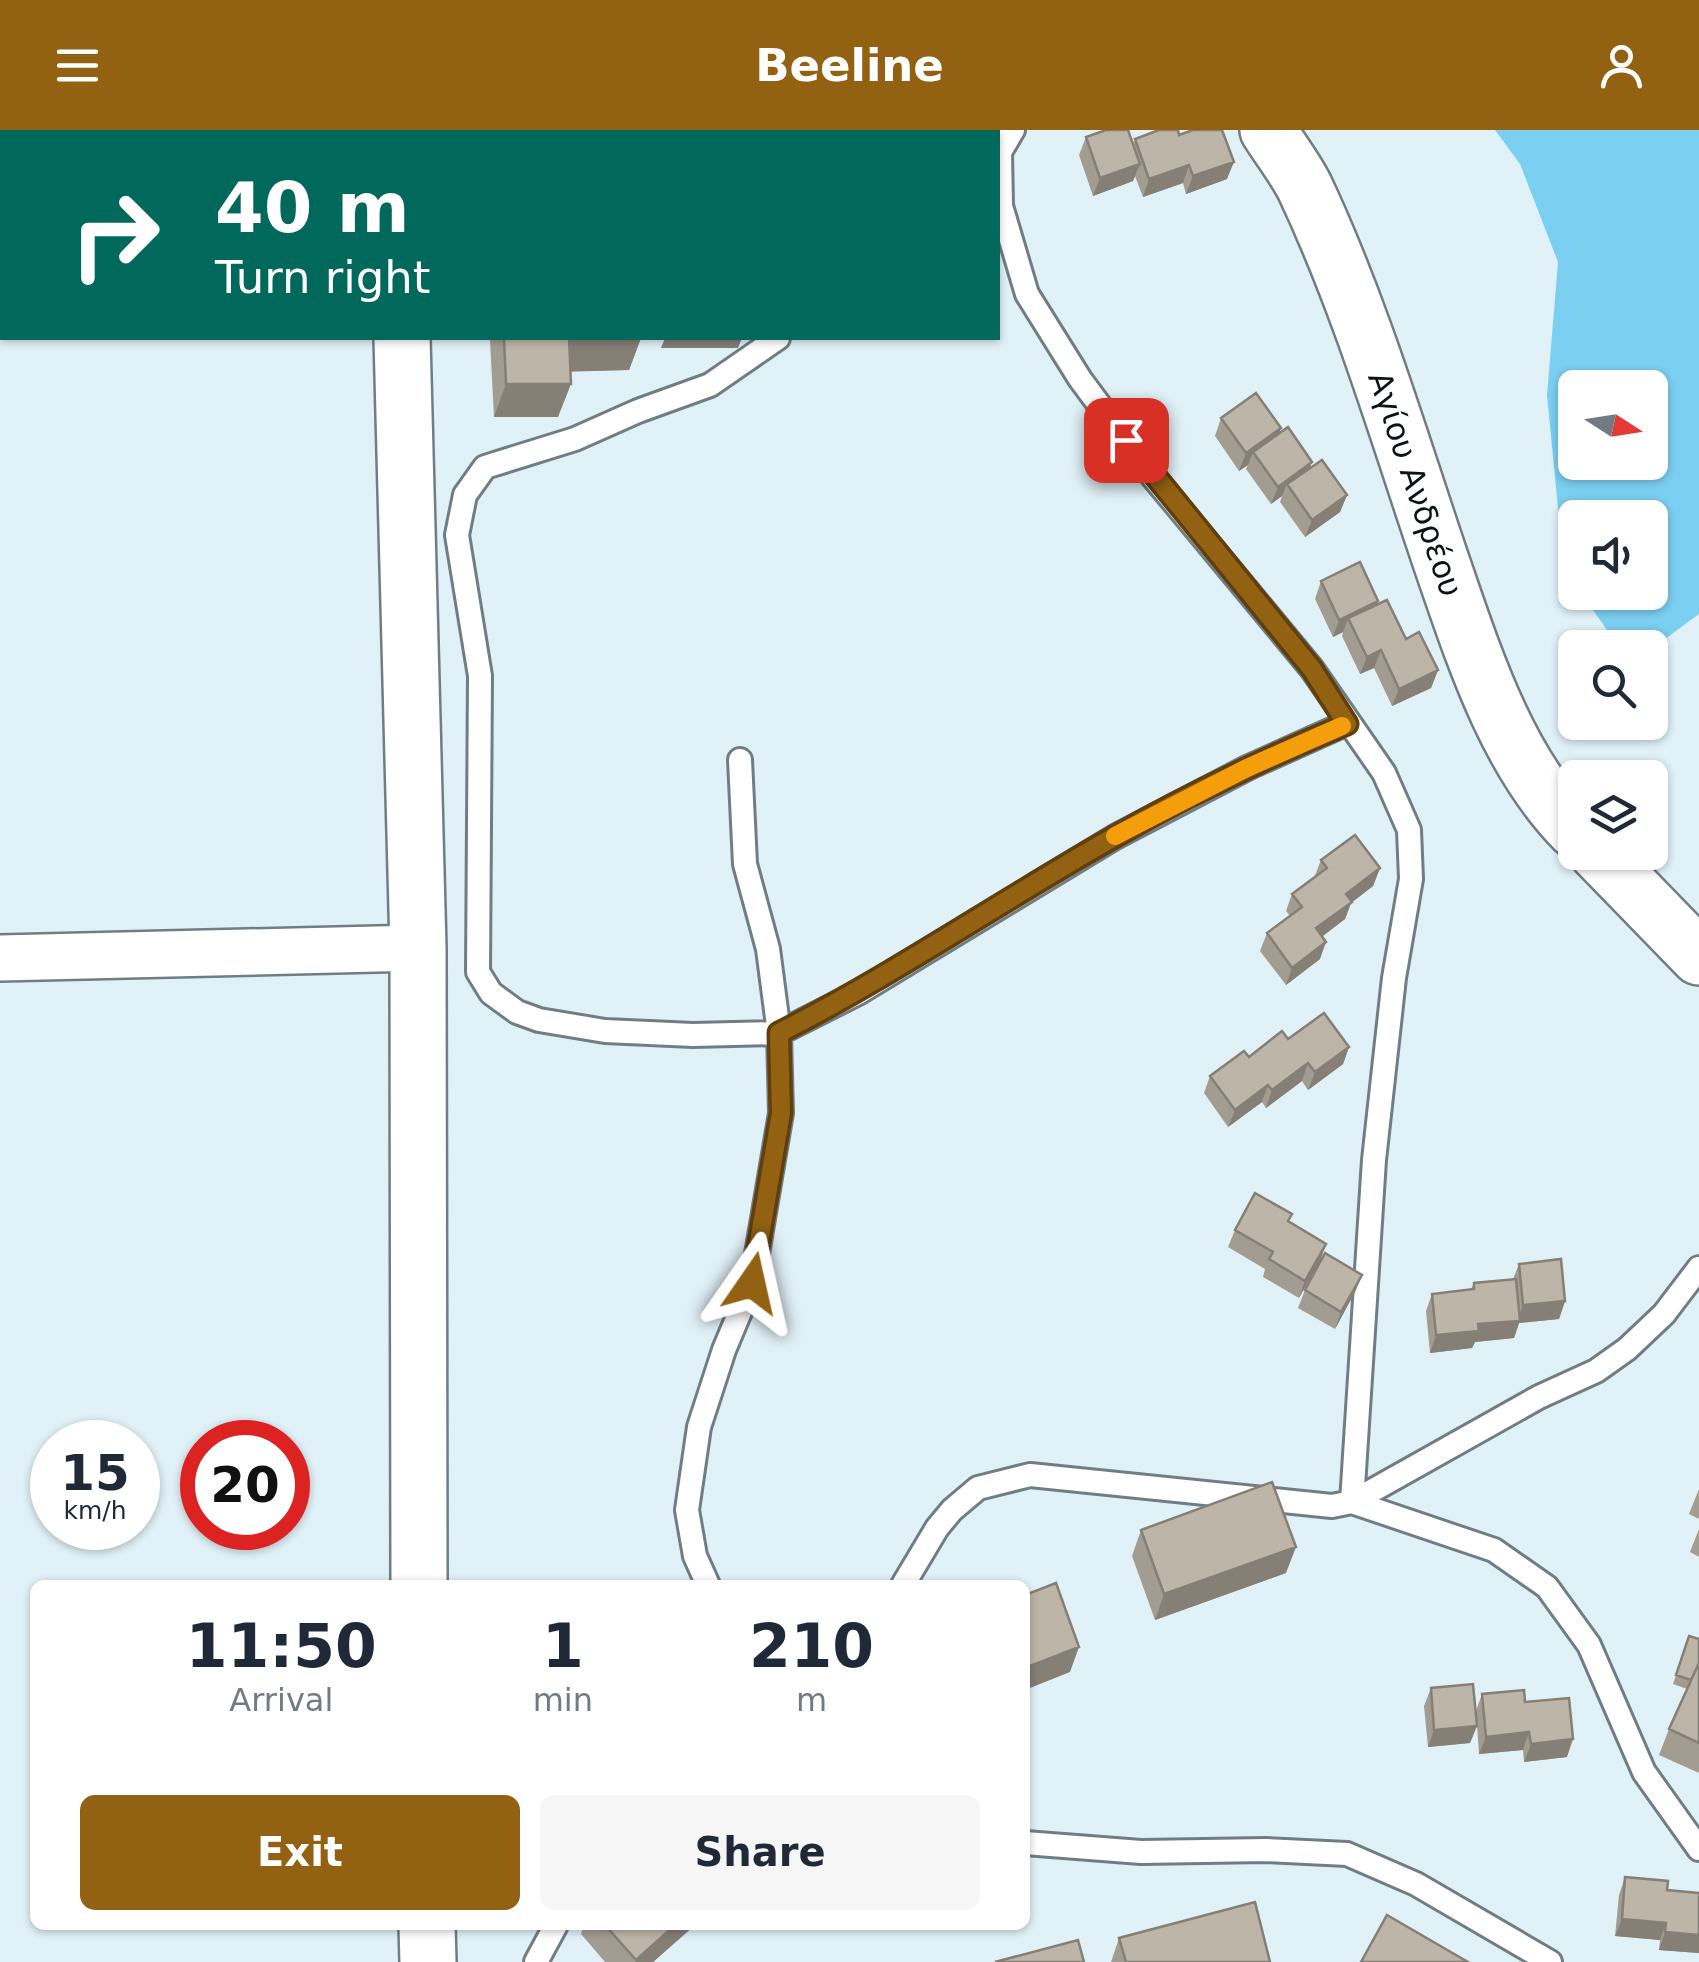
<!DOCTYPE html>
<meta charset="utf-8">
<style>
:root{--surface:#fff;--page:#f6f6f7;--text:#1f2937;--muted:#747a83;--accent:#936112}
body{margin:0;font-family:"DejaVu Sans",sans-serif;background:var(--page);color:var(--text);height:100vh;display:flex;flex-direction:column;font-size:38px;white-space:nowrap}
*{box-sizing:border-box;margin:0}
p{font-size:32px;color:var(--muted)}
.icon{flex:none;width:55px;height:55px;fill:none;stroke:currentColor;stroke-width:2;stroke-linecap:round;stroke-linejoin:round}
.map{position:relative;flex:1;overflow:hidden}
.sheet{position:absolute;left:30px;top:1450px;width:1000px;height:350px;display:flex;flex-direction:column;background:var(--surface);border-radius:15px;box-shadow:0 2px 8px #0004}
.sheet>*{flex:none}
.hud{position:absolute;left:0px;top:0px;width:1000px;height:210px;box-shadow:0 2px 8px #0004;background:#00695c;color:#fff;overflow:hidden}
.needle{width:65px;rotate:102deg}
.fabs{position:absolute;left:1558px;top:240px;display:grid;gap:20px}
.fabs a{display:grid;place-items:center;width:110px;height:110px;border-radius:15px;background:var(--surface);box-shadow:0 2px 8px #0004;font-size:50px}
.speed{position:absolute;left:30px;top:1290px;display:flex;gap:20px;font-size:50px;font-weight:700;text-align:center}
.speed>*{display:grid;place-content:center;width:130px;height:130px;border-radius:50%;background:var(--surface);box-shadow:0 2px 8px #0004;line-height:1}
.speed small{font-size:25px;font-weight:400}
.speed .limit{border:15px solid #d22;background:#fff;color:#111}
.pin{position:absolute;display:grid;place-items:center;width:85px;height:85px;color:#fff;margin:-42px;border-radius:20px;box-shadow:0 5px 15px #0006}
.me{position:absolute;width:110px;margin:-55px;rotate:11deg;stroke-linejoin:round;filter:drop-shadow(0 0 8px #0008)}
.turn{display:flex;align-items:center;gap:35px;height:210px;padding:0 50px;font-size:45px}
.turn .icon{width:130px;height:130px;stroke-width:2.5}
.turn b{display:block;font-size:70px;line-height:85px}
.eta{display:flex;justify-content:space-evenly;align-items:center;height:170px;text-align:center}
.eta b{font-size:60px;font-weight:600;line-height:70px}
.action{display:flex;gap:20px;margin-top:auto;padding:20px 50px}
.action a{flex:1;height:115px;border-radius:15px;background:var(--accent);color:#fff;font-size:40px;font-weight:600;line-height:115px;text-align:center}
.action a+a{background:var(--page);color:var(--text)}
header{display:flex;justify-content:space-between;align-items:center;height:130px;padding:0 50px;background:var(--accent);color:#fff;font-size:45px;font-weight:600}
.map>svg:first-child{display:block}
.green{fill:#7bcff0;fill-rule:evenodd}
.lines{fill:none;stroke-linecap:round;stroke-linejoin:round}
.lane-casing{stroke:#707e84;stroke-width:28}
.street-casing{stroke:#707e84;stroke-width:50}
.secondary-casing{stroke:#707e84;stroke-width:60}
.lane{stroke:#fff;stroke-width:22}
.street{stroke:#fff;stroke-width:45}
.secondary{stroke:#fff;stroke-width:55}
.wall{fill:#a39c91}
.shaded-wall{fill:#857f76}
.building{fill:#beb5a9;stroke:#857f76;stroke-width:2.5}
.route-casing{stroke:#603f0c;stroke-width:25}
.route{stroke:#936112;stroke-width:18}
.slow{stroke:#f59e0b;stroke-width:18}
.labels{text-anchor:middle;dominant-baseline:central;stroke-width:10;stroke-linejoin:round;paint-order:stroke}
.street-label{font-size:32px;fill:#0d1315;stroke:#f9fcfd}
</style>
<header><svg class="icon" aria-label="menu" viewBox="0 0 24 24"><path d="M4 6h16M4 12h16M4 18h16"/></svg>Beeline<svg class="icon" aria-label="person" viewBox="0 0 24 24"><circle cx="12" cy="8" r="4"/><path d="M4 21q1-7 8-7t8 7"/></svg></header>
<div class="map">
<svg width="1699" height="1832" viewBox="0 0 1699 1832">
<rect width="100%" height="100%" fill="#e1f1f8"/>
<!-- green -->
<path class="green" d="M1495,0H1699V484L1650,520L1619,517L1581,463L1650,462V388H1575V454L1564,439L1547,265L1558,132L1520,34ZM1575,258H1650V332H1575Z"/>
<g class="lines">
<defs>
<path id="lane" d="M1013,0L1000,22L1001,76L1027,164L1080,249L1149,342L1312,539L1384,643L1409,700L1411,749L1394,848L1374,1030L1352,1372L1494,1420L1547,1457L1589,1515L1644,1642L1699,1719
M778,208L710,255L638,281L575,309L485,337L465,365L457,405L480,546L478,842L491,863L517,882L539,890L605,901L693,905L779,903L858,863L1115,707L1247,638L1347,593
M708,1455L695,1426L687,1380L699,1297L724,1220L752,1153L781,983L779,903L768,819L745,734L740,630
M903,1455L937,1398L952,1380L978,1358L1030,1345L1332,1376L1352,1372L1539,1267L1596,1241L1627,1219L1664,1184L1699,1138
M1025,1713L1141,1722L1266,1720L1347,1724L1416,1754L1550,1832
M536,1832L556,1795"/>
<path id="street" d="M0,828L418,818"/>
<g id="secondary">
<path d="M397,0V2"/>
<path id="s1" d="M1268,0C1280,19 1295,38 1305,58C1362,179 1400,311 1443,437C1474,527 1507,631 1575,700"/>
<path d="M402,208L418,818L419,1455"/>
<path d="M1597,722L1699,827"/>
<path d="M427,1795L428,1832"/>
</g>
</defs>
<!-- lane casing -->
<use href="#lane" class="lane-casing"/>
<!-- street casing -->
<use href="#street" class="street-casing"/>
<!-- secondary casing -->
<use href="#secondary" class="secondary-casing"/>
<!-- lane -->
<use href="#lane" class="lane"/>
<!-- street -->
<use href="#street" class="street"/>
<!-- secondary -->
<use href="#secondary" class="secondary"/>
</g>
<!-- wall -->
<path class="wall" d="M1179,5L1227,49L1186,64L1183,53L1143,67L1135,46L1133,51L1093,66L1079,25L1086,7L1133,14L1135,9Z
M491,208H641L629,240L570,241L558,287H494L490,211Z
M1221,288L1281,298L1279,303L1310,338L1347,365L1340,382L1305,407L1280,372L1282,366L1271,374L1246,339L1248,335L1239,341L1215,306Z
M1321,451L1377,474L1406,509L1438,540L1431,558L1392,576L1374,538L1360,544L1342,506L1343,502L1333,507L1315,469Z
M1321,730L1380,738L1373,756L1351,773L1345,789L1322,806L1320,829L1286,855L1260,821L1267,803L1290,786L1286,781L1292,764L1314,748Z
M1288,909L1349,917L1343,934L1308,960L1302,951L1266,978L1262,972L1228,997L1204,963L1210,946Z
M1289,1092L1326,1114L1299,1168L1263,1147L1265,1139L1228,1117L1235,1100Z
M1519,1134L1565,1171L1559,1189L1519,1193L1514,1208L1475,1212L1472,1218L1430,1223L1426,1181L1432,1164L1471,1159L1474,1153L1513,1149Z
M1362,1145L1355,1162L1335,1199L1298,1178L1305,1160Z
M1699,1359V1389L1689,1384Z
M1699,1399V1427L1690,1422Z
M1141,1400L1286,1443L1155,1490L1132,1426Z
M1689,1506L1699,1509V1643L1659,1625L1669,1599L1687,1559L1673,1554Z
M1431,1558L1476,1581L1482,1564L1525,1572L1567,1627L1524,1632L1523,1620L1479,1624L1477,1596L1470,1613L1428,1617L1424,1576Z
M1625,1747L1667,1760L1699,1763V1823L1659,1820L1660,1810L1615,1806L1619,1765Z
M584,1795H695L653,1832H605L581,1804Z
M1119,1808L1270,1832H1111Z"/>
<!-- shaded-wall -->
<path class="shaded-wall" d="M1234,32L1227,49L1186,64L1193,46Z
M1140,34L1133,51L1093,66L1100,48Z
M1189,35L1183,53L1143,67L1149,49Z
M569,208H641L629,240L557,242Z
M665,208H742L738,218H661Z
M506,254H571L558,287H494Z
M1281,298L1274,316L1253,322L1248,335L1239,341L1246,323Z
M1312,332L1306,349L1287,354L1282,366L1271,374L1278,357Z
M1347,365L1340,382L1305,407L1312,390Z
M1378,471L1372,488H1348L1343,502L1333,507L1339,490Z
M1381,520L1374,538L1360,544L1367,527Z
M1438,540L1431,558L1392,576L1399,559Z
M1380,738L1373,756L1351,773L1345,789L1310,816L1316,798L1346,764Z
M1326,812L1320,829L1286,855L1292,838Z
M1349,917L1343,934L1308,960L1315,942Z
M1308,933L1302,951L1266,978L1272,960Z
M1268,955L1262,972L1228,997L1235,980Z
M1326,1114L1320,1131L1299,1168L1305,1151Z
M1362,1145L1355,1162L1335,1199L1341,1182Z
M1565,1171L1559,1189L1519,1193L1514,1208L1475,1212L1472,1218L1430,1223L1436,1205L1478,1194L1517,1191L1523,1175Z
M1296,1417L1286,1443L1155,1490L1164,1464Z
M1079,1517L1070,1542L1025,1560V1538Z
M1477,1596L1470,1613L1428,1617L1434,1600Z
M1529,1602L1523,1620L1479,1624L1486,1607Z
M1573,1609L1567,1627L1524,1632L1531,1614Z
M1622,1789L1666,1793L1660,1810L1615,1806Z
M675,1795H695L653,1832H635Z
M1665,1802L1699,1805V1823L1659,1820Z"/>
<!-- building -->
<path class="building" d="M498,0H635V2H498Z
M1106,0H1128L1140,34L1100,48L1086,7Z
M1159,0H1178L1179,5L1193,0H1222L1234,32L1193,46L1189,35L1149,49L1135,9Z
M504,208H596H569L571,254H506Z
M1256,263L1281,298L1246,323L1221,288Z
M1288,297L1312,332L1278,357L1253,322Z
M1322,330L1347,365L1312,390L1287,354Z
M1360,432L1378,471L1339,490L1321,451Z
M1387,470L1406,509L1419,502L1438,540L1399,559L1381,520L1367,527L1348,488Z
M1355,705L1380,738L1346,764L1352,772L1316,798L1326,812L1292,838L1267,803L1302,777L1292,764L1327,738L1321,730Z
M1324,883L1349,917L1315,942L1308,933L1272,960L1268,955L1235,980L1210,946L1244,921L1249,927L1282,901L1288,909Z
M1255,1063L1292,1084L1288,1091L1326,1114L1305,1151L1269,1129L1273,1122L1235,1100Z
M1325,1123L1362,1145L1341,1182L1305,1160Z
M1561,1129L1565,1171L1523,1175L1519,1134Z
M1516,1149L1520,1191L1478,1194L1479,1201L1436,1205L1432,1164L1474,1159V1153Z
M1272,1352L1296,1417L1164,1464L1141,1400Z
M1056,1453L1079,1517L1025,1538V1465Z
M1689,1506L1699,1509V1533L1691,1550L1676,1545Z
M1699,1533V1613L1669,1599Z
M1473,1554L1477,1596L1434,1600L1431,1558Z
M1524,1560L1525,1572L1569,1568L1573,1609L1531,1614L1529,1602L1486,1607L1482,1564Z
M1625,1747L1668,1751L1667,1760L1699,1763V1805L1665,1802L1666,1793L1622,1789Z
M1255,1772L1270,1832H1126L1119,1808Z
M1387,1785L1468,1832H1361Z
M605,1795H675L636,1830Z
M1078,1810L1084,1832H995Z"/>
<g class="lines">
<defs>
<path id="route" d="M752,1153L781,983L779,903C895,844 1001,771 1114,707C1189,664 1268,627 1347,594L1312,539L1126,310"/>
</defs>
<!-- route casing -->
<use href="#route" class="route-casing"/>
<!-- route -->
<use href="#route" class="route"/>
<!-- slow -->
<path class="slow" d="M1115,706L1247,638L1342,596"/>
</g>
<g class="labels">
<!-- street labels -->
<g class="street-label">
<text stroke="none"><textPath href="#s1" startOffset="385">Αγίου Ανδρέου</textPath></text>
</g>
</g>
</svg>
<div class="fabs">
<a><svg class="needle" viewBox="-14 -14 28 28"><path d="M0-13l5 13h-10z" fill="#e53935"/><path d="M0 13l5-13h-10z" fill="#747a83"/></svg></a>
<a><svg class="icon" aria-label="sound" viewBox="0 0 24 24"><path d="M4 9h4l5-4v14l-5-4H4zM17 9q2 3 0 6"/></svg></a>
<a><svg class="icon" aria-label="search" viewBox="0 0 24 24"><circle cx="10" cy="10" r="6"/><path d="M15 15l6 6"/></svg></a>
<a><svg class="icon" aria-label="layers" viewBox="0 0 24 24"><path d="M12 4l9 5-9 5-9-5zM3 14l9 5 9-5"/></svg></a>
</div>
<div class="speed"><div>15<small>km/h</small></div><div class="limit">20</div></div>
<div class="pin" style="left:1126px;top:310px;background:#d93025"><svg class="icon" aria-label="arrive" viewBox="0 0 24 24"><path d="M6 21V4h12l-3 4 3 4H6"/></svg></div>
<svg class="me" style="left:752px;top:1153px" viewBox="-20 -20 40 40"><path d="M0-17L14 15 0 8-14 15z" fill="#936112" stroke="#fff" stroke-width="4"/></svg>
<div class="hud">
<div class="turn"><svg class="icon" aria-label="right" viewBox="0 0 24 24"><path d="M7 20v-9h11M14 6l5 5-5 5"/></svg><div><b>40 m</b>Turn right</div></div>
</div>
<section class="sheet">
<div class="eta">
<div><b>11:50</b><p>Arrival</p></div>
<div><b>1</b><p>min</p></div>
<div><b>210</b><p>m</p></div>
</div>
<div class="action"><a>Exit</a><a>Share</a></div>
</section>
</div>
